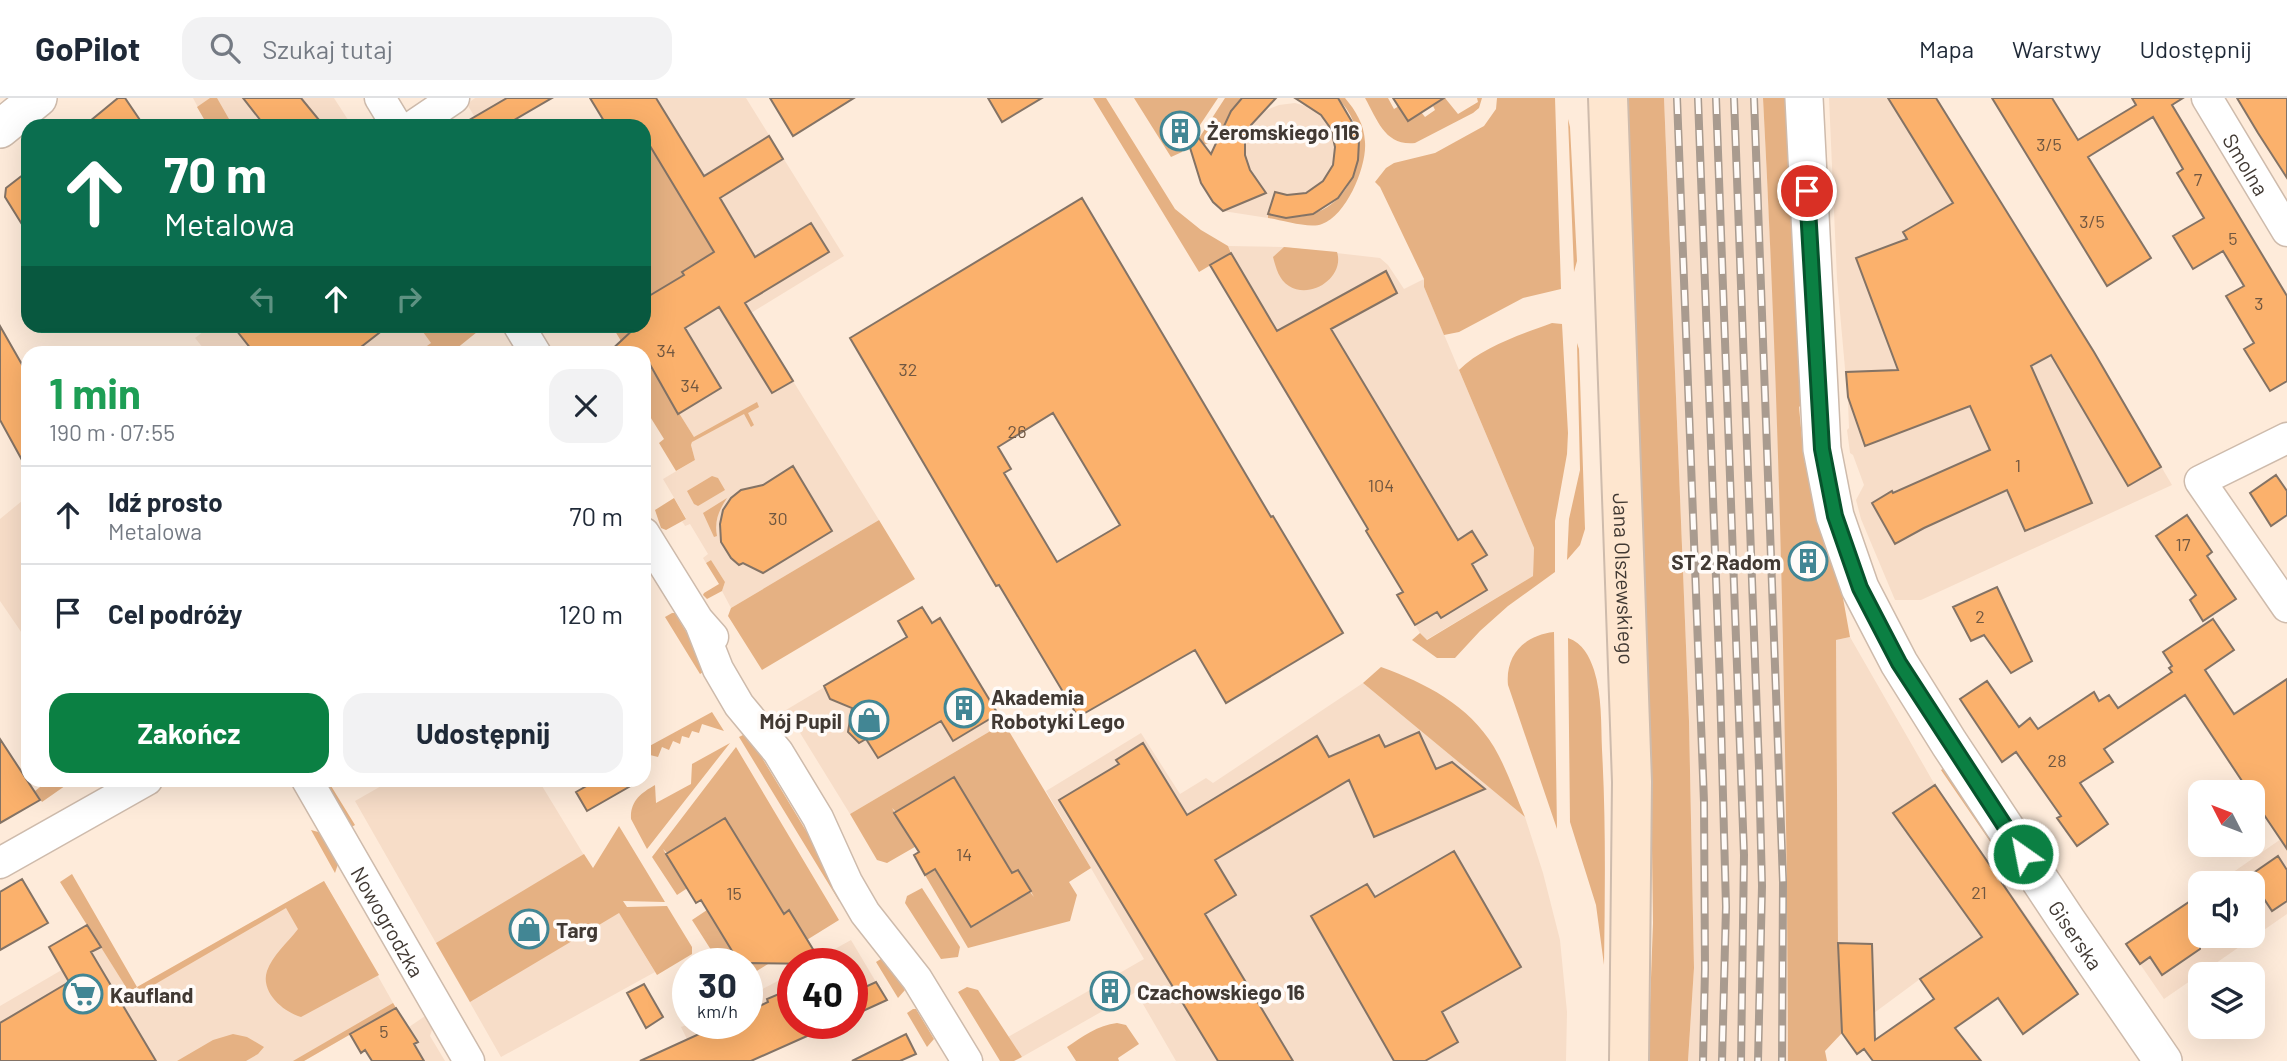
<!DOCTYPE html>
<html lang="pl">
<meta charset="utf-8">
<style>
:root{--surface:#fff;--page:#f2f2f3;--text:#1f2937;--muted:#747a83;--line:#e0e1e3;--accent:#0b8043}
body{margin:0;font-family:Barlow,sans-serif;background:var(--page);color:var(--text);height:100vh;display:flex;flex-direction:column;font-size:26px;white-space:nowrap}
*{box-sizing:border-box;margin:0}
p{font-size:23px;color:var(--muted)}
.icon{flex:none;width:38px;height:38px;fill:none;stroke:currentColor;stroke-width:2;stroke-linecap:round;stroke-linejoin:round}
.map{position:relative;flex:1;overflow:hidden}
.details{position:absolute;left:21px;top:248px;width:630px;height:441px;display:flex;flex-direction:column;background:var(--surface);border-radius:21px;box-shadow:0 7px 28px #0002}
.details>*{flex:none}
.banner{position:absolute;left:21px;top:21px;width:630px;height:214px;border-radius:21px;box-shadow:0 7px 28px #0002;background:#0b6e4f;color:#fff;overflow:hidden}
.needle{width:46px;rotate:312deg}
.buttons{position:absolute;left:2188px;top:682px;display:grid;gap:14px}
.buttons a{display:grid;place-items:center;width:77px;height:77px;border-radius:14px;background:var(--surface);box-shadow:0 7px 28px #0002;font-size:35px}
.speed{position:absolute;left:672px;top:850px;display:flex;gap:14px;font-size:35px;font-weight:700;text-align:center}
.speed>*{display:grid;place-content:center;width:91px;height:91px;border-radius:50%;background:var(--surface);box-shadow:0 7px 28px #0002;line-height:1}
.speed small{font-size:18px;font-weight:400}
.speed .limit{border:10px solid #d22;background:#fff;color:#111}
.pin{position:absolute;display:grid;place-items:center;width:60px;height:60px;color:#fff;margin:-30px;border:4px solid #fff;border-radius:50%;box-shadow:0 2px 7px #0007}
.me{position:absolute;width:77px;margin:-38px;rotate:327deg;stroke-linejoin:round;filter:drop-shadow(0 0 5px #0008)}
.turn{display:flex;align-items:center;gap:24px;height:147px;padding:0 28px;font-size:32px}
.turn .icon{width:91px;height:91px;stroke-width:2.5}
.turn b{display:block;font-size:49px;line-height:60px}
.lanes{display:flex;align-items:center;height:66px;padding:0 28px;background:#0003;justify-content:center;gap:35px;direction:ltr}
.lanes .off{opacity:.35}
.round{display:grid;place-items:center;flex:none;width:74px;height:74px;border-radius:21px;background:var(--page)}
.head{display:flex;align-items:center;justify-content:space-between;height:119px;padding:0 28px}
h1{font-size:42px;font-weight:700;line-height:52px;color:#1e9e55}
.primary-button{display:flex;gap:14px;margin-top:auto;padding:14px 28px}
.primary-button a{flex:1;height:80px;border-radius:21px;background:var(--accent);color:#fff;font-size:28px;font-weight:700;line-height:80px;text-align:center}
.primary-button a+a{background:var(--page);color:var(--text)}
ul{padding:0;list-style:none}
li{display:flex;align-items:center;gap:21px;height:98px;padding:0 28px;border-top:2px solid var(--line)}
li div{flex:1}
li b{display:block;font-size:26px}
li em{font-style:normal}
header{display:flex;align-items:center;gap:42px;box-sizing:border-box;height:98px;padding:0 35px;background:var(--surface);border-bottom:2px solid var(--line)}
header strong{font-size:33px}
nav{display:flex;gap:38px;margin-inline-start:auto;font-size:24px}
.search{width:490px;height:63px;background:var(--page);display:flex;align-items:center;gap:18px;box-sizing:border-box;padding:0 24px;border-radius:21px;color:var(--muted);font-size:26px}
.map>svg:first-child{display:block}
.built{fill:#f7ddc8}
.green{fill:#e5b183}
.building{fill:#fbb16c;stroke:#847365;stroke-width:2;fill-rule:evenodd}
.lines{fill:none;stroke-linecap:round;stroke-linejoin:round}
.minor-casing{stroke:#cebbac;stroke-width:33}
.tertiary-casing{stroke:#cebbac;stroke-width:40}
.secondary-casing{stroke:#cebbac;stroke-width:42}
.minor{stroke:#fff;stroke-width:30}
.tertiary{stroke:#fff;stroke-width:37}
.secondary{stroke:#fee6cf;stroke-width:38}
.rail-casing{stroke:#a99b8f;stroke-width:8}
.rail{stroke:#fffbf8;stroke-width:5;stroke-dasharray:16;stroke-linecap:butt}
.route-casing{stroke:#07532c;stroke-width:18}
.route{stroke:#0b8043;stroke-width:12}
.labels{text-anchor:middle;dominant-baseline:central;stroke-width:7;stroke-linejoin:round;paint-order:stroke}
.number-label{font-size:18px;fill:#705741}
.poi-label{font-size:21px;font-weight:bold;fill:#413933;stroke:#fffbf8;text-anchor:start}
.street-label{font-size:21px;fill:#413933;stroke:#fffbf8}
</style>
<header>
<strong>GoPilot</strong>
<div class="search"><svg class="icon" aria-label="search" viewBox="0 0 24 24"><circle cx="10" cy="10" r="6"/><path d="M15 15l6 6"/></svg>Szukaj tutaj</div>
<nav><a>Mapa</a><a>Warstwy</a><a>Udostępnij</a></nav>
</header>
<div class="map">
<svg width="2287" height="963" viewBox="0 0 2287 963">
<rect width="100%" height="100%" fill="#feebda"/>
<!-- built -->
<path class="built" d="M193,0H334L352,28H208Z
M475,0H552L480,28L467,6Z
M621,0H746L844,158L751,215L879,422L731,510L722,493L725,484L711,462L706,465L703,460L708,456L690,426L685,428L684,426L682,424L686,420L663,381L695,362L691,347L694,339L625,228H644V201L714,154L644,28Z
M1664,0H1763L1775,239L1785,565L1788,963H1688L1694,870L1689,623Z
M1829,0H1936L2089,246L2172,387L1921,502H1895L1861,421L1856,402L1864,387L1853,357L1850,355L1847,332L1849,330L1848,304L1837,181Z
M1295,5L1309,9L1321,17L1331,31L1335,49L1333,67L1323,83L1306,95L1287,97L1275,95L1268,120L1223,113L1247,103L1250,72L1245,57V44L1251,27L1264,13L1279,7Z
M1228,148L1284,149L1380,160L1388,167L1404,191L1424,181V189L1534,450L1533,478L1426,542L1420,535L1397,497L1402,493L1366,433L1368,431L1268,266L1397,194L1386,173L1277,233Z
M211,228H423L426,231L423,234L431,245L417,255L208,256L195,240Z
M28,398V544L0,503V421Z
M940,520L1004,625L850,716L786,612Z
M1850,539L1935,687L2056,860L1955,930L1920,881L1874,915L1872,846L1838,845L1836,542Z
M1363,585L1525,719L1543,775L1560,842L1567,914L1566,963H1176L1136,894L1022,959L1008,939L1144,861L1046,693L1141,635L1180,696L1206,680L1213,685Z
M390,683H539L655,874L501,959L355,703Z
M2281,741L2287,751V816L2164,901L2140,866L2150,859L2162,876L2214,842L2212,838H2252V786H2216Z
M324,783L396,910L304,963H0V908L101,849L129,894Z
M851,842L876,884L858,892L852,881V866H838L836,864L830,866H808Z
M793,875V890L767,902L777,928L698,963L681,929L689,926H747V899Z
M428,916L434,926L430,938L445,963H424L414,946L418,944L409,929Z"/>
<!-- green -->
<path class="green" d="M210,0H217L233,28H208L197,9Z
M1093,0H1106L1175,111L1201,132L1228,148L1231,155L1199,174Z
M1134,0H1218L1182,54L1171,59Z
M1225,0H1242C1232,12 1221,25 1221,41L1192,51Z
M1337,0H1345C1356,13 1364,26 1365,44C1367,68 1347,117 1322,126C1310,131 1281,122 1268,120V116C1283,119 1297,121 1312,116C1361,101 1374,34 1337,0Z
M1365,0H1388L1394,11L1399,8L1408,23L1421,14L1425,19L1435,12L1433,8L1445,0L1458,16L1478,4L1477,0H1482L1479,10L1473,15L1415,45C1385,48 1378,23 1365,0Z
M1497,0H1555L1561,191L1523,200L1459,234L1444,237L1424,189V181L1380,89L1375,84L1386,70L1394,65L1435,55L1484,28L1496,11Z
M1624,0H1664L1689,623L1694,870L1688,963H1648L1653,825L1651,678Z
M1763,0H1787L1805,303L1799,309L1804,361L1822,436L1843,500L1850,539L1836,542L1838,845L1842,935L1825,953L1827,963H1788C1787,642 1780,321 1763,0Z
M1568,21L1570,29L1577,163L1574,174Z
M649,46L714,154L696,197L661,191L644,201V49Z
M1284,149L1337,154C1345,179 1311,202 1289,188C1279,182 1276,170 1273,159Z
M1552,225L1562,226L1568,335L1567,356L1555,423V474L1508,508L1480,533L1455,560H1437L1412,542L1420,535L1427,542L1533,478L1534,450L1459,272C1482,249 1522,236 1552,225Z
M431,228H481L482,230L451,255H417L431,245L423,234Z
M594,228H625L630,235L621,243L615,233L598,235Z
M1577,245L1579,251L1585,431L1580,447L1567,462L1569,421L1580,372Z
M644,259L694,339L757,304L759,309L748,315L754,327L751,329L744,316L692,344L691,347L695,362L676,373L659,345L664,341L644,309Z
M712,378L718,380L725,392L698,408L694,406L687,393Z
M674,400L686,421L666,432L661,430L655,412Z
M727,400C719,412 714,423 717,438L714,439L703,415Z
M879,422L915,481L762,572L728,518L731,510Z
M711,462L725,484L722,493L707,501L703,497L704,495L719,486L706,465Z
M672,515H675L708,571L700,576L665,519Z
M1554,534L1557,731L1508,587C1505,557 1525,537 1554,534Z
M1568,540C1583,545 1589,558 1594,572C1602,597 1601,626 1602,652C1606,724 1605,795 1604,867L1596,807L1570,724Z
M1381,569C1425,585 1469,607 1494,649C1507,671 1515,696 1525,719L1363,585Z
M712,614L724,633L702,626L699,635L692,633L689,640L682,638L680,646L673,643L669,652L662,649L658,659L650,657L647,664L644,663V651Z
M1004,625L1091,770L1069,784L1077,797L1070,823L968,850L925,777L935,771L972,829L1030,794L1034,799L1018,772L1012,775L954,679L896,714L892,710L907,735L920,746L887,765L877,762L850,716Z
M747,635L846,799L839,803L739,639Z
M730,645L647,751L631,721C630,703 641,695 655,687L656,705L691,686L692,666Z
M736,649L839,822L747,879V868L801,835L806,840L790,813L784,816L726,721L667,755L663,751L678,776L692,787L677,797L652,759Z
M1947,668L2030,789L2024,793L1941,672Z
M49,682H72V683L42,704L35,693Z
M320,683H328L355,727L350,730Z
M619,728L665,804L623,803L627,809L667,808L692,849V856L657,877L619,815L470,904L436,845L584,756L593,770Z
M311,732L322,735L339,763L335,775Z
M72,776L137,889L324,783L379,877L301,919C283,914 260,894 267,873C272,858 288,844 298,831L286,810L140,895L137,889L129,894L60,784Z
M922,790L960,849L958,859L941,861L905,805L907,798Z
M707,812L740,866H720L692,822Z
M884,859L905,892L898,900L876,864Z
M967,889L978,892L1022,959L1014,963H1000L958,894Z
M393,905L396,910L304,963H293Z
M913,911H916L934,941L927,949L907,915Z
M1117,925L1126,927L1139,946L1118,960L1119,963H1076L1067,949C1082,939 1098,927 1117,925Z
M233,936L247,939L264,949L258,956L246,963H177L213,942Z"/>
<!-- building -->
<path class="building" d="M118,0H125L144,28H84Z
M243,0H301L324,28H265Z
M507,0H552L504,28H459Z
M590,0H656L704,78L769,38L783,61L720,100L755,159L811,125L829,154L745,205L793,283L772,295L719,209L685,230L721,290L678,316L644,256H607L637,228H644V201L684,177L682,174L714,154L644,38V28H607Z
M770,0H854L793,38Z
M988,0H1042L1002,24Z
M1242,0H1276L1251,27L1245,44V57L1250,72L1266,95L1223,113L1213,104L1201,85L1187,40L1178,47L1165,31L1182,18L1211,56L1231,13Z
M1295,0H1338L1355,29L1359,43L1358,62L1353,79L1338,100L1313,116L1286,120L1268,116L1275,94L1287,97L1306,95L1323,83L1333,67L1335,49L1331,31L1321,17Z
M1393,0H1444L1408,23Z
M1888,0H1936L2094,254L2161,369L2128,388L2051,257L2031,268L2092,405L2025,433L2007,392L1924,430L1895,446L1872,405L1892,393L1893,395L1990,352L1970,308L1865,348L1848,299L1846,274L1898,272L1856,160L1907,141L1903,134L1953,105Z
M1992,0H2052L2078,42L2136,7L2132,0H2183L2172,7L2287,198V283L2270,293L2244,251L2254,245L2226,198L2244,188L2223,153L2193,171L2173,138L2204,120L2177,75L2183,71L2153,19L2088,59L2151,160L2107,188Z
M2237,0H2287V80L2258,35Z
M28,73V136L5,99L6,90Z
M1082,100L1271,419L1273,418L1343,535L1226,605L1195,552L1078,619L999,487L996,488L850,240ZM1053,315L1120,427L1057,464L1004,375L1011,371L998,349Z
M1231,155L1277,233L1386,173L1397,195L1331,231L1458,442L1472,433L1487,457L1472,466L1487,492L1441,520L1437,514L1415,527L1397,497L1403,494L1366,433L1368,431L1210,167Z
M0,228L28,277V373L0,322Z
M233,228H388L352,256H255Z
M793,368L832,433L763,475L743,465L739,467L731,460L721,444L720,426L723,412L731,400L741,392L763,387Z
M2276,377L2287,393V417L2271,428L2250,395Z
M2187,417L2212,454L2207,458L2236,501L2203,523L2190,502L2196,497L2156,438Z
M1997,489L2032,563L2011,575L1984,537L1971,543L1953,509Z
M922,509L932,525L940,520L998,616L953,643L941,623L878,660L866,641L859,645L848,634L852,610L830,601L824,588L907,539L898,523Z
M2213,521L2234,552L2205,572L2234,616L2287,581V751L2252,699V695H2250L2185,597L2104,651L2113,664L2080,685L2108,726L2077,748L2057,720L2061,718L2016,654L2002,664L1960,601L1987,583L2019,629L2030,620L2038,631L2094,594L2099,603L2109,597L2118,610L2172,574L2169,570L2172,568L2163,554Z
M1419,634L1436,671L1452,664L1485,691L1374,739L1349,682L1215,762L1236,797L1205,816L1293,963H1218L1059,702L1119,666L1116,662L1143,645L1187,717L1317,638L1329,659L1379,637L1385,649Z
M0,641L40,702L0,725Z
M954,679L1012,775L1018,772L1031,793L971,829L935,771L925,777L914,757L919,754L894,715Z
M597,682H641L587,713L576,694Z
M1935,687L2078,896L2023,936L1998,900L1955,930L1981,963H1873L1864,951L1857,956L1842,935L1838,845L1872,846L1875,942L1934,901L1920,881L1982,839L1893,715Z
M725,720L784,816L789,812L822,866L752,865L747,868V866H740L701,802L696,805L666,756Z
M1454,753L1521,869L1442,914L1458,944L1425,963H1394L1311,818L1367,786L1375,799Z
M2278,758L2287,772V803L2272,813L2249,778Z
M22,781L48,825L0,852V794Z
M2189,804L2200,820V851L2162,877L2150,859L2140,866L2126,846Z
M87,827L101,849L91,854L156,963H0V925L69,884L49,849Z
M876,884L887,902L852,918V895Z
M644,886L663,919L646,930L627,895Z
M793,890V926H834L751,963H640L721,926H747V914L768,904L767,901Z
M396,910L418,944L414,946L424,963H372L365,952L361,955L350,936Z
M906,936L916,956L900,963H852Z"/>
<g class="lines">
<defs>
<g id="minor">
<path d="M380,0L397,28"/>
<path id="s1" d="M2207,0L2287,133"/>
<path d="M413,28L454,0"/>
<path d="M519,228L536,256"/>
<path d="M2287,340L2200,383L2287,509"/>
<path d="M644,435L698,522L713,539"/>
<path d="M700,525L718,571L739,607L778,654L818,720L847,784L865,815L917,881L967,963"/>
<path id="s2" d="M307,682L469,963"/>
<path d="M0,765L147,682"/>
</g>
<g id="tertiary">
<path id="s3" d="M1804,0L1822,351L1835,418L1860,490L1899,565L1949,645L2067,823L2163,963"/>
<path d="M0,31L38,0"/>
</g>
<g id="secondary">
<path id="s4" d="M1608,0L1632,684L1629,963"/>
</g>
</defs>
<!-- minor casing -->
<use href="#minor" class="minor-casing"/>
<!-- tertiary casing -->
<use href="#tertiary" class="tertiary-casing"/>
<!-- secondary casing -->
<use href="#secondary" class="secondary-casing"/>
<!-- minor -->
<use href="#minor" class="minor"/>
<!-- tertiary -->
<use href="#tertiary" class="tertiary"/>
<!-- secondary -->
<use href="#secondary" class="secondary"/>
<defs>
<path id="rail" d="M1677,0L1704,704L1705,871L1703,963
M1698,0L1720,587L1726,809L1722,963
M1716,0L1744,757L1741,963
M1734,0L1759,670L1762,788L1758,963
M1754,0L1783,784L1782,963"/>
</defs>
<!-- rail casing -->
<use href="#rail" class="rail-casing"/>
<!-- rail -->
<use href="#rail" class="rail"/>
</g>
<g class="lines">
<defs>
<path id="route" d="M1807,93L1822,351L1835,418L1860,490L1899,565L2023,756"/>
</defs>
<!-- route casing -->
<use href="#route" class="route-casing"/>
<!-- route -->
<use href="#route" class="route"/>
</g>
<!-- icons -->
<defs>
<symbol id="building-ring" viewBox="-11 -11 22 22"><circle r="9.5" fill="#fffbf8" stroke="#428694" stroke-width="1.5"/><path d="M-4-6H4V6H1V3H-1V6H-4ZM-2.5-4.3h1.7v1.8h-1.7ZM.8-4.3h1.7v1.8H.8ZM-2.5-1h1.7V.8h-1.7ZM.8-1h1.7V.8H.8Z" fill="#428694"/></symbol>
<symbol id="shop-ring" viewBox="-11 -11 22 22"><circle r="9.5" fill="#fffbf8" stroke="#428694" stroke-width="1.5"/><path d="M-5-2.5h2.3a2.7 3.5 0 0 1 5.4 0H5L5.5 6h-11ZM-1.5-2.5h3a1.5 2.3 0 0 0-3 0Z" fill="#428694"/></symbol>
<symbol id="supermarket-ring" viewBox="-11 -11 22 22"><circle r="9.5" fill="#fffbf8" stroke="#428694" stroke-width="1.5"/><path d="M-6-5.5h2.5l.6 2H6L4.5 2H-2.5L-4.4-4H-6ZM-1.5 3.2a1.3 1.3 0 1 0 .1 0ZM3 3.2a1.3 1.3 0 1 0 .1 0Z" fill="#428694"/></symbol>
</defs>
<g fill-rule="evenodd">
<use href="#building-ring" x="1158" y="11" width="44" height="44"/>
<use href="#building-ring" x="1786" y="441" width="44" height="44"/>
<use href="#building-ring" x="942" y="588" width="44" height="44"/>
<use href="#shop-ring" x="847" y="600" width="44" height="44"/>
<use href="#shop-ring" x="507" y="809" width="44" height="44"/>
<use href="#building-ring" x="1088" y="871" width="44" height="44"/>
<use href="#supermarket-ring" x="61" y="874" width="44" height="44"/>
</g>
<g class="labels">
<!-- number labels -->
<g class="number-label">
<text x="2049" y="46">3/5</text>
<text x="2198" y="81">7</text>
<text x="2092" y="123">3/5</text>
<text x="2233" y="140">5</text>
<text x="2259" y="205">3</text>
<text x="666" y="252">34</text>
<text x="908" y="271">32</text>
<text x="690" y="287">34</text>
<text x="1017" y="333">26</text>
<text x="2018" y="367">1</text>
<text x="1381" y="387">104</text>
<text x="778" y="420">30</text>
<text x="2183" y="446">17</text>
<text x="1980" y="518">2</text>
<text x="2057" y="662">28</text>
<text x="964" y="756">14</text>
<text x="1979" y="794">21</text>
<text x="734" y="795">15</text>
<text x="384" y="933">5</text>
</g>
<!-- poi labels -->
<g class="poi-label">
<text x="1207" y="33">Żeromskiego 116</text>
<text x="1781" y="463" text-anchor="end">ST 2 Radom</text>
<text x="991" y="598">Akademia<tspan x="991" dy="24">Robotyki Lego</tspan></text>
<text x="842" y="622" text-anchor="end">Mój Pupil</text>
<text x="556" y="831">Targ</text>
<text x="1137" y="893">Czachowskiego 16</text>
<text x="110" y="896">Kaufland</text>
</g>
<!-- street labels -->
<g class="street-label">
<text stroke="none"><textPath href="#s1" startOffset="77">Smolna</textPath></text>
<text stroke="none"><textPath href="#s4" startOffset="481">Jana Olszewskiego</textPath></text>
<text stroke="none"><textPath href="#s2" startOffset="163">Nowogrodzka</textPath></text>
<text stroke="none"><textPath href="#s3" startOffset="905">Giserska</textPath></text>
</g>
</g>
</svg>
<div class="buttons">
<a><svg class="needle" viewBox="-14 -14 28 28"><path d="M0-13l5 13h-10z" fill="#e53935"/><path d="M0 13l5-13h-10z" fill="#747a83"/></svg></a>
<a><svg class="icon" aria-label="sound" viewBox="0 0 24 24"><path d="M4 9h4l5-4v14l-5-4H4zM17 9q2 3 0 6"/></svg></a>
<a><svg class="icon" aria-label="layers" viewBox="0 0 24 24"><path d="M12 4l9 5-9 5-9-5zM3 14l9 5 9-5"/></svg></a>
</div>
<div class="speed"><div>30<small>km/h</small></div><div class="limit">40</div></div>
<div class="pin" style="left:1807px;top:93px;background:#d93025"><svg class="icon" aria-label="arrive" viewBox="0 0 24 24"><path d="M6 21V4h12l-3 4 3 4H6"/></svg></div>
<svg class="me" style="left:2023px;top:756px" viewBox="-20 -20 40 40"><circle r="17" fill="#0b8043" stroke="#fff" stroke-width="3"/><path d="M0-11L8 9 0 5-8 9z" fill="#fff"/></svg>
<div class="banner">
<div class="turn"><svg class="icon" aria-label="ahead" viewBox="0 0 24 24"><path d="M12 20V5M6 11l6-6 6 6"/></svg><div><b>70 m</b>Metalowa</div></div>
<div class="lanes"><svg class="icon off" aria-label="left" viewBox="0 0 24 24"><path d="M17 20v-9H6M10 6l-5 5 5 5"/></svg><svg class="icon" aria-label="ahead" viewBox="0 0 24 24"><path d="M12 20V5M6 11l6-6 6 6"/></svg><svg class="icon off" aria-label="right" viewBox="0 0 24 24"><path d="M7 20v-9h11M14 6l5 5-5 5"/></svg></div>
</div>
<section class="details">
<div class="head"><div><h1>1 min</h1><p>190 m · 07:55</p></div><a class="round"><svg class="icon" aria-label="close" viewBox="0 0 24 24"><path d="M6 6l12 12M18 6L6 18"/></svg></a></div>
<ul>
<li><svg class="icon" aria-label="ahead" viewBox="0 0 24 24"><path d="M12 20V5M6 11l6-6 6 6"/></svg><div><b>Idź prosto</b><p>Metalowa</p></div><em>70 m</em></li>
<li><svg class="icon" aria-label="arrive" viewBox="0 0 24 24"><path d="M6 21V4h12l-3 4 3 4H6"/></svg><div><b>Cel podróży</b></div><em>120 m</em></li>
</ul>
<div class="primary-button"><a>Zakończ</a><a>Udostępnij</a></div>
</section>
</div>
